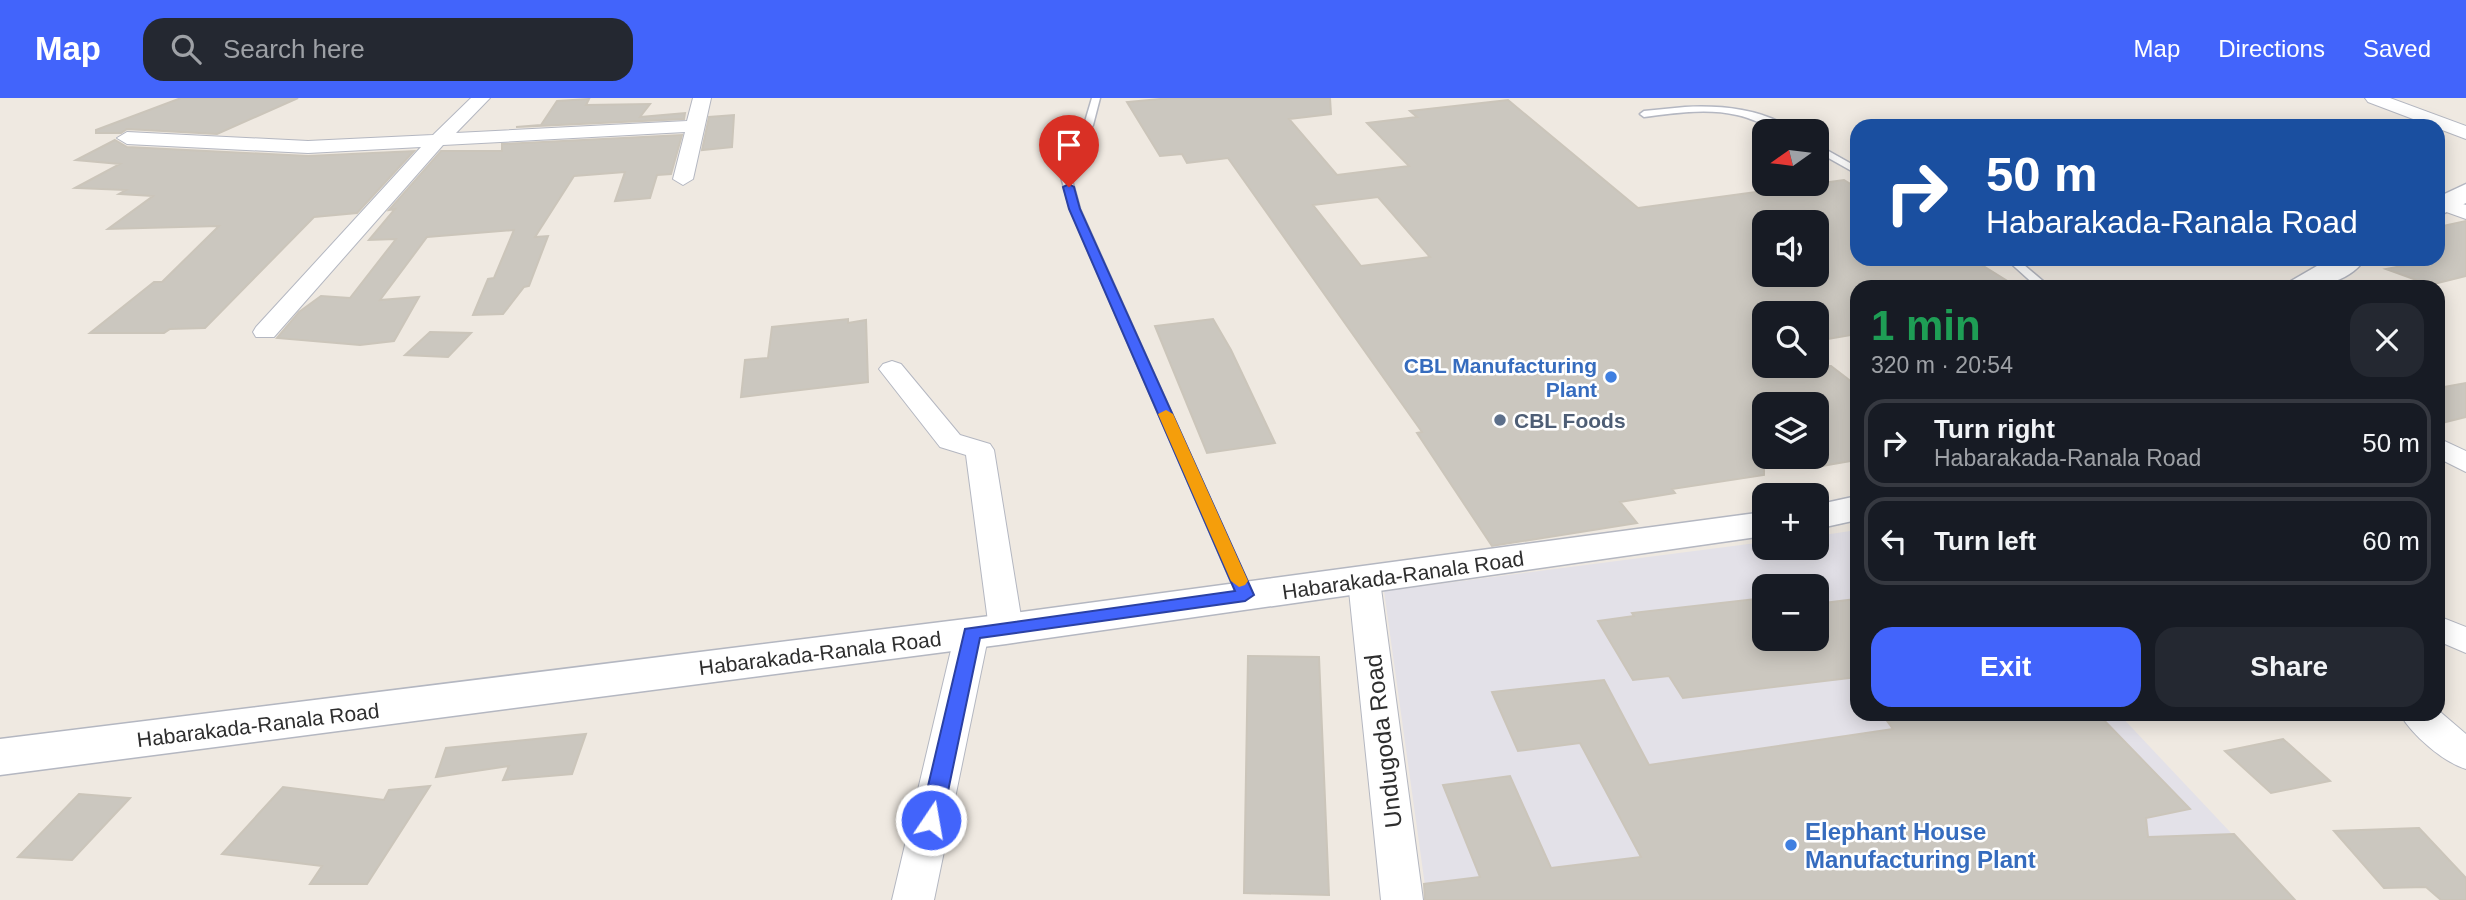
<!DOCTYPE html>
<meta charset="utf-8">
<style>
:root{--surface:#171b24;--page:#242831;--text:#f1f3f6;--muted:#9ea1a6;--line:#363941;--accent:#4264fb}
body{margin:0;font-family:Helvetica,sans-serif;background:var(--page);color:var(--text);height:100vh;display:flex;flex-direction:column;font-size:26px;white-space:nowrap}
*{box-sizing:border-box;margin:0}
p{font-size:23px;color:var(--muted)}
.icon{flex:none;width:38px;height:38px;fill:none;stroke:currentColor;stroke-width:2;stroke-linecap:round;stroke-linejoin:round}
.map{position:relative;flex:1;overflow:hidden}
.details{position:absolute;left:1850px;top:182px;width:595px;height:441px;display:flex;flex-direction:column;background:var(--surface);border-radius:21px;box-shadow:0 4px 18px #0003}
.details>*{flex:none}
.banner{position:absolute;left:1850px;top:21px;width:595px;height:147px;border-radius:21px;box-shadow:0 4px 18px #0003;background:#1a4fa0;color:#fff;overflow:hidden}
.needle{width:46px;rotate:256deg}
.buttons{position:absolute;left:1752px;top:21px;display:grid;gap:14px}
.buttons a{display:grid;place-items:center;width:77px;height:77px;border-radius:14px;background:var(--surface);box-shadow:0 4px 18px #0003;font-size:35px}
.pin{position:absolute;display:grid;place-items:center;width:60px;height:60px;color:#fff;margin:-72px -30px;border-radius:50% 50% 50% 0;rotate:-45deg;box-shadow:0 0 7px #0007}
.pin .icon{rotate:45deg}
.me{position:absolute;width:77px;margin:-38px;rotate:12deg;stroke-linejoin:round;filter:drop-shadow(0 0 5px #0008)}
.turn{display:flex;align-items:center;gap:24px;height:147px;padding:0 21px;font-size:32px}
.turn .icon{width:91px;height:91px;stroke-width:2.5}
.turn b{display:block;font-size:49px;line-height:60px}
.round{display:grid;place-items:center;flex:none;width:74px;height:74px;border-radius:21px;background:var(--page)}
.overview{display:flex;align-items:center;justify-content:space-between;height:119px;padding:0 21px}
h1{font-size:42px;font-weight:700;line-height:52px;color:#1e9e55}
.cta{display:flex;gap:14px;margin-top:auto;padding:14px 21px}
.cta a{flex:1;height:80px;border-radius:21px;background:var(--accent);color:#fff;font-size:28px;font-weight:700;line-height:80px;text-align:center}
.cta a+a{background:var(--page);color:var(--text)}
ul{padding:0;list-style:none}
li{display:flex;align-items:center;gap:21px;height:88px;margin:0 14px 10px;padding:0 7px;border:4px solid var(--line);border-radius:21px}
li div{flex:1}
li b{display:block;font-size:26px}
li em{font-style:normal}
header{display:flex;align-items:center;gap:42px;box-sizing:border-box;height:98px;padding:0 35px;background:var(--accent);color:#fff}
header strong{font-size:33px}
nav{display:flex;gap:38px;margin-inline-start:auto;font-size:24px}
.search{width:490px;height:63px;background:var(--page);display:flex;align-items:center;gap:18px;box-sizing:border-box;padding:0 24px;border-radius:21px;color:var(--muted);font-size:26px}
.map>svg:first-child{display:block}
.industrial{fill:#e3e1e8;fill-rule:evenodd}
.building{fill:#cbc7bf;stroke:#cbc5ba;stroke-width:2;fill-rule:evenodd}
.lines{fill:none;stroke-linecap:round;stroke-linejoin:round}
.service-casing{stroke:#b4b7c1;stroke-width:3}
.minor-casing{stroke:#b4b7c1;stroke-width:2}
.secondary-casing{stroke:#b4b7c1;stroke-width:3}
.service{fill:#fff;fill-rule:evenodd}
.minor{fill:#fff;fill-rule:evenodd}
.secondary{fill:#fff;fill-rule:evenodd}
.route{fill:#4264fb;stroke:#2b41a3;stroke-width:2}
.slow{fill:#f59e0b}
.shop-dot{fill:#3f7fe0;stroke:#fff;stroke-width:2.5}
.service-dot{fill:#5c6f8a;stroke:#fff;stroke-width:2.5}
.labels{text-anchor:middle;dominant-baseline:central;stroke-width:5;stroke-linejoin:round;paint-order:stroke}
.shop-label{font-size:21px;font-weight:bold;fill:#366cbe;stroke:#fff;text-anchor:end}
.service-label{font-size:21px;font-weight:bold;fill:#4e5e75;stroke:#fff;text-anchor:start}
.street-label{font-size:21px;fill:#2e2e2e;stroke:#fff}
.near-street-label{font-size:24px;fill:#2e2e2e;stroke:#fff}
.near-shop-label{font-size:24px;font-weight:bold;fill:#366cbe;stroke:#fff;text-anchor:start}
</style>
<header>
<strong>Map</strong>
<div class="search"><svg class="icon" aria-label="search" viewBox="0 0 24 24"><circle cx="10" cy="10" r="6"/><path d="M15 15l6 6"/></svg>Search here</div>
<nav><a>Map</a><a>Directions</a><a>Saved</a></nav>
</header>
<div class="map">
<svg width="2466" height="802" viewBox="0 0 2466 802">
<rect width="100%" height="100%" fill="#efe9e1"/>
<!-- industrial -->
<path class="industrial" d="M1857,432V616H2119L2294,802H1427L1384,493L1764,444V450H1816L1817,438ZM1764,488H1816V541H1764Z"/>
<!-- building -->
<path class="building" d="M181,0H298L217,36L127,31L121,35H96V32Z
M1171,0H1330L1331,16L1289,21L1337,77L1409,68L1367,25L1417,19L1410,13L1508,2L1638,110L1844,82L1857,90V161H1972L2017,189H1857V236L1816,243V215H1764V268H1831L1857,288V362L1816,369V306H1764V377L1672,391L1675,395L1620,404L1637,425L1492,448L1417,335L1422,334L1228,60L1187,65L1182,56L1160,58L1127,4ZM1378,99L1430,159L1361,168L1313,107ZM1764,124H1816V177H1764Z
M589,1L586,7L650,6L640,19L685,15L684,21L516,29L541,27L557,3Z
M734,17L732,49L702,52L709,19Z
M682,37L671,76L657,77L650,100L615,103L625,74L574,78L535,139L548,138L529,188L524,189L503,216L473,217L488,181L494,180L514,132L427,139L380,202L419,199L394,243L360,247L277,240L299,214L321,198L350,200L396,141L369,142L395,111L389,112L441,53H502V46Z
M115,42L127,49L308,58L414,53L357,115L314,119L205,230L170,231L164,235H90L154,184H162L219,128L108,131L153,98L119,96L126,92L75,90L120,66L76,62Z
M2466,123V178L2430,187L2386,171L2438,161V129Z
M848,221V225L866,222L868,284L741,299L745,262L768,260L772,229Z
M1213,221L1231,252L1275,345L1207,355L1155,228Z
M430,234L471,235L448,259L405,257Z
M2466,285V319L2438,326V290Z
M1764,500V541H1816V506L1857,501V579L1683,600L1669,578L1633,582L1598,523L1634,518L1632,515Z
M1248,558L1319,559L1329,797L1244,795Z
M1604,582L1649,667L1893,631L1882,616H2098L2190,711L2146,720L2148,739L2234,736L2295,802H1425L1424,786L1480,779L1443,687L1510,678L1551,770L1641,759L1580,645L1518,653L1492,594Z
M586,636L572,676L503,682L509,668L436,679L446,650Z
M2283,641L2330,683L2271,695L2225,653Z
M430,688L367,786H310L322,768L222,756L283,689L384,702L389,692Z
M79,696L130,700L72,762L18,759Z
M2419,730L2466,780V802H2441L2426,789L2384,790L2334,733Z"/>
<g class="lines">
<defs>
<path id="service" d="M1092,0H1100L1093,27L1068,68L1080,111L1253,497L1250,501L1245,502L1237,497L1070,111L1058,68L1084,27Z
M1685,9C1721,7 1765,11 1794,33C1775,34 1756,21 1737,17C1707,10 1675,15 1644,19L1640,16L1644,13Z
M1816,46L1857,69V76L1816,53Z
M2006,161H2017L2050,189H2037Z"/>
<path id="minor" d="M471,0H490L456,35L687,23L693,0H711L693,81L683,87L673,81L685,34L443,47L274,239H256L253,234L256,229L421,49L308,55L127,46L117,40L127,34L308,43L433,37Z
M2365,0H2390L2466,28V41L2368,4Z
M2445,100L2466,107V121L2438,111V101Z
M892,263L901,266L960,337L990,346L994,352L1023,531L1018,539L1006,542L994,539L989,531L966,357L940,349L879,271L883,266Z
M2438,340L2466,353V374L2438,360Z
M1364,473L1375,476L1380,483L1423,802H1381L1348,483L1353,476Z
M2438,518L2466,529V555L2438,543Z
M972,523L984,527L989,535L934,802H892L955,535L960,527Z
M2438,612L2466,636V671C2443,664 2412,637 2400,616H2438Z"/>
<path id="secondary" d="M2466,86V105L2438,118V99Z
M2329,161H2365C2347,187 2315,189 2287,189L2291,183Z
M1857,398V422L1816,431V407Z
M1764,414V438L1006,546L0,677V641L1006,516Z"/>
</defs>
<!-- service casing -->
<use href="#service" class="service-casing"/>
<!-- minor casing -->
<use href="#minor" class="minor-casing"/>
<!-- secondary casing -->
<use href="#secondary" class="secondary-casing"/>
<!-- service -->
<use href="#service" class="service"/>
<!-- minor -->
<use href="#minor" class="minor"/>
<!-- secondary -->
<use href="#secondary" class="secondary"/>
</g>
<!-- route -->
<path class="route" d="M1069,86L1074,89L1080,111L1254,497L1245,503L980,540L942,722L938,728H924L920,722L965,531L1235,493L1069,111L1063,89Z"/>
<!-- slow -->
<path class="slow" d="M1166,312L1173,316L1248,483L1245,487L1239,489L1231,483L1158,316Z"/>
<!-- markers -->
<g class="shop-dot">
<circle cx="1611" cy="279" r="7"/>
<circle cx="1791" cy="747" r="7"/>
</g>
<circle class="service-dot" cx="1500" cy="322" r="7"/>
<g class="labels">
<!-- shop labels -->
<g class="shop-label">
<text x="1597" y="267">CBL Manufacturing<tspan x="1597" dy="24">Plant</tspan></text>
</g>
<!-- service labels -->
<g class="service-label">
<text x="1514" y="322">CBL Foods</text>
</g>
<!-- street labels -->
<g class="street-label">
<text transform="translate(1403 477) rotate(-8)">Habarakada-Ranala Road</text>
<text transform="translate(820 555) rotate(-7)">Habarakada-Ranala Road</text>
<text transform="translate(258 627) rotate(-7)">Habarakada-Ranala Road</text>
</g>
<!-- near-street labels -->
<g class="near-street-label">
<text transform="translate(1383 643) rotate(-97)">Undugoda Road</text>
</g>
<!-- near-shop labels -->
<g class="near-shop-label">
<text x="1805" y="733">Elephant House<tspan x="1805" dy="28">Manufacturing Plant</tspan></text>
</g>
</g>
</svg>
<div class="buttons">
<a><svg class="needle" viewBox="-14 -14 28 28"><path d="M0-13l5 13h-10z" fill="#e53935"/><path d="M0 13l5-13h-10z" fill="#9ea1a6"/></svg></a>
<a><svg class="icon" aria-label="sound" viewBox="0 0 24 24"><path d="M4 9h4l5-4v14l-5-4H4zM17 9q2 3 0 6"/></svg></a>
<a><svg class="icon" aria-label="search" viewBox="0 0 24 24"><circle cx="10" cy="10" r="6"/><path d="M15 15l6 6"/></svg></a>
<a><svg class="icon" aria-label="layers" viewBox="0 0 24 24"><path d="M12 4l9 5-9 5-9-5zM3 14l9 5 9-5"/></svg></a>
<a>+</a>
<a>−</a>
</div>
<div class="pin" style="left:1069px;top:89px;background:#d93025"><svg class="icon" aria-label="arrive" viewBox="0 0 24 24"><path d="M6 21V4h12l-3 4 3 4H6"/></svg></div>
<svg class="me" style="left:931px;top:722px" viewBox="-20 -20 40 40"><circle r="17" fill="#4264fb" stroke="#fff" stroke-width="3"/><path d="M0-11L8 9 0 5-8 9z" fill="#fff"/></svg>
<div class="banner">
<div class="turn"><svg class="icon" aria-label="right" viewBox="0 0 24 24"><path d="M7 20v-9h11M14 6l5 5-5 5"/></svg><div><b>50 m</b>Habarakada-Ranala Road</div></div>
</div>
<section class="details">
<div class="overview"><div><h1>1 min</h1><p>320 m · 20:54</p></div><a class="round"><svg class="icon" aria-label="close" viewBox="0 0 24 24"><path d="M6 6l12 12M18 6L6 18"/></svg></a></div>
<ul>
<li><svg class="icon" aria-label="right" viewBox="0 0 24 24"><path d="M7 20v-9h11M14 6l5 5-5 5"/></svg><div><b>Turn right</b><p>Habarakada-Ranala Road</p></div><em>50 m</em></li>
<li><svg class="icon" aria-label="left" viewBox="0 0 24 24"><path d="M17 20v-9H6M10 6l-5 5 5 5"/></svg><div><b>Turn left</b></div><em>60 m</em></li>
</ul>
<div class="cta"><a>Exit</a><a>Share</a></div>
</section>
</div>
